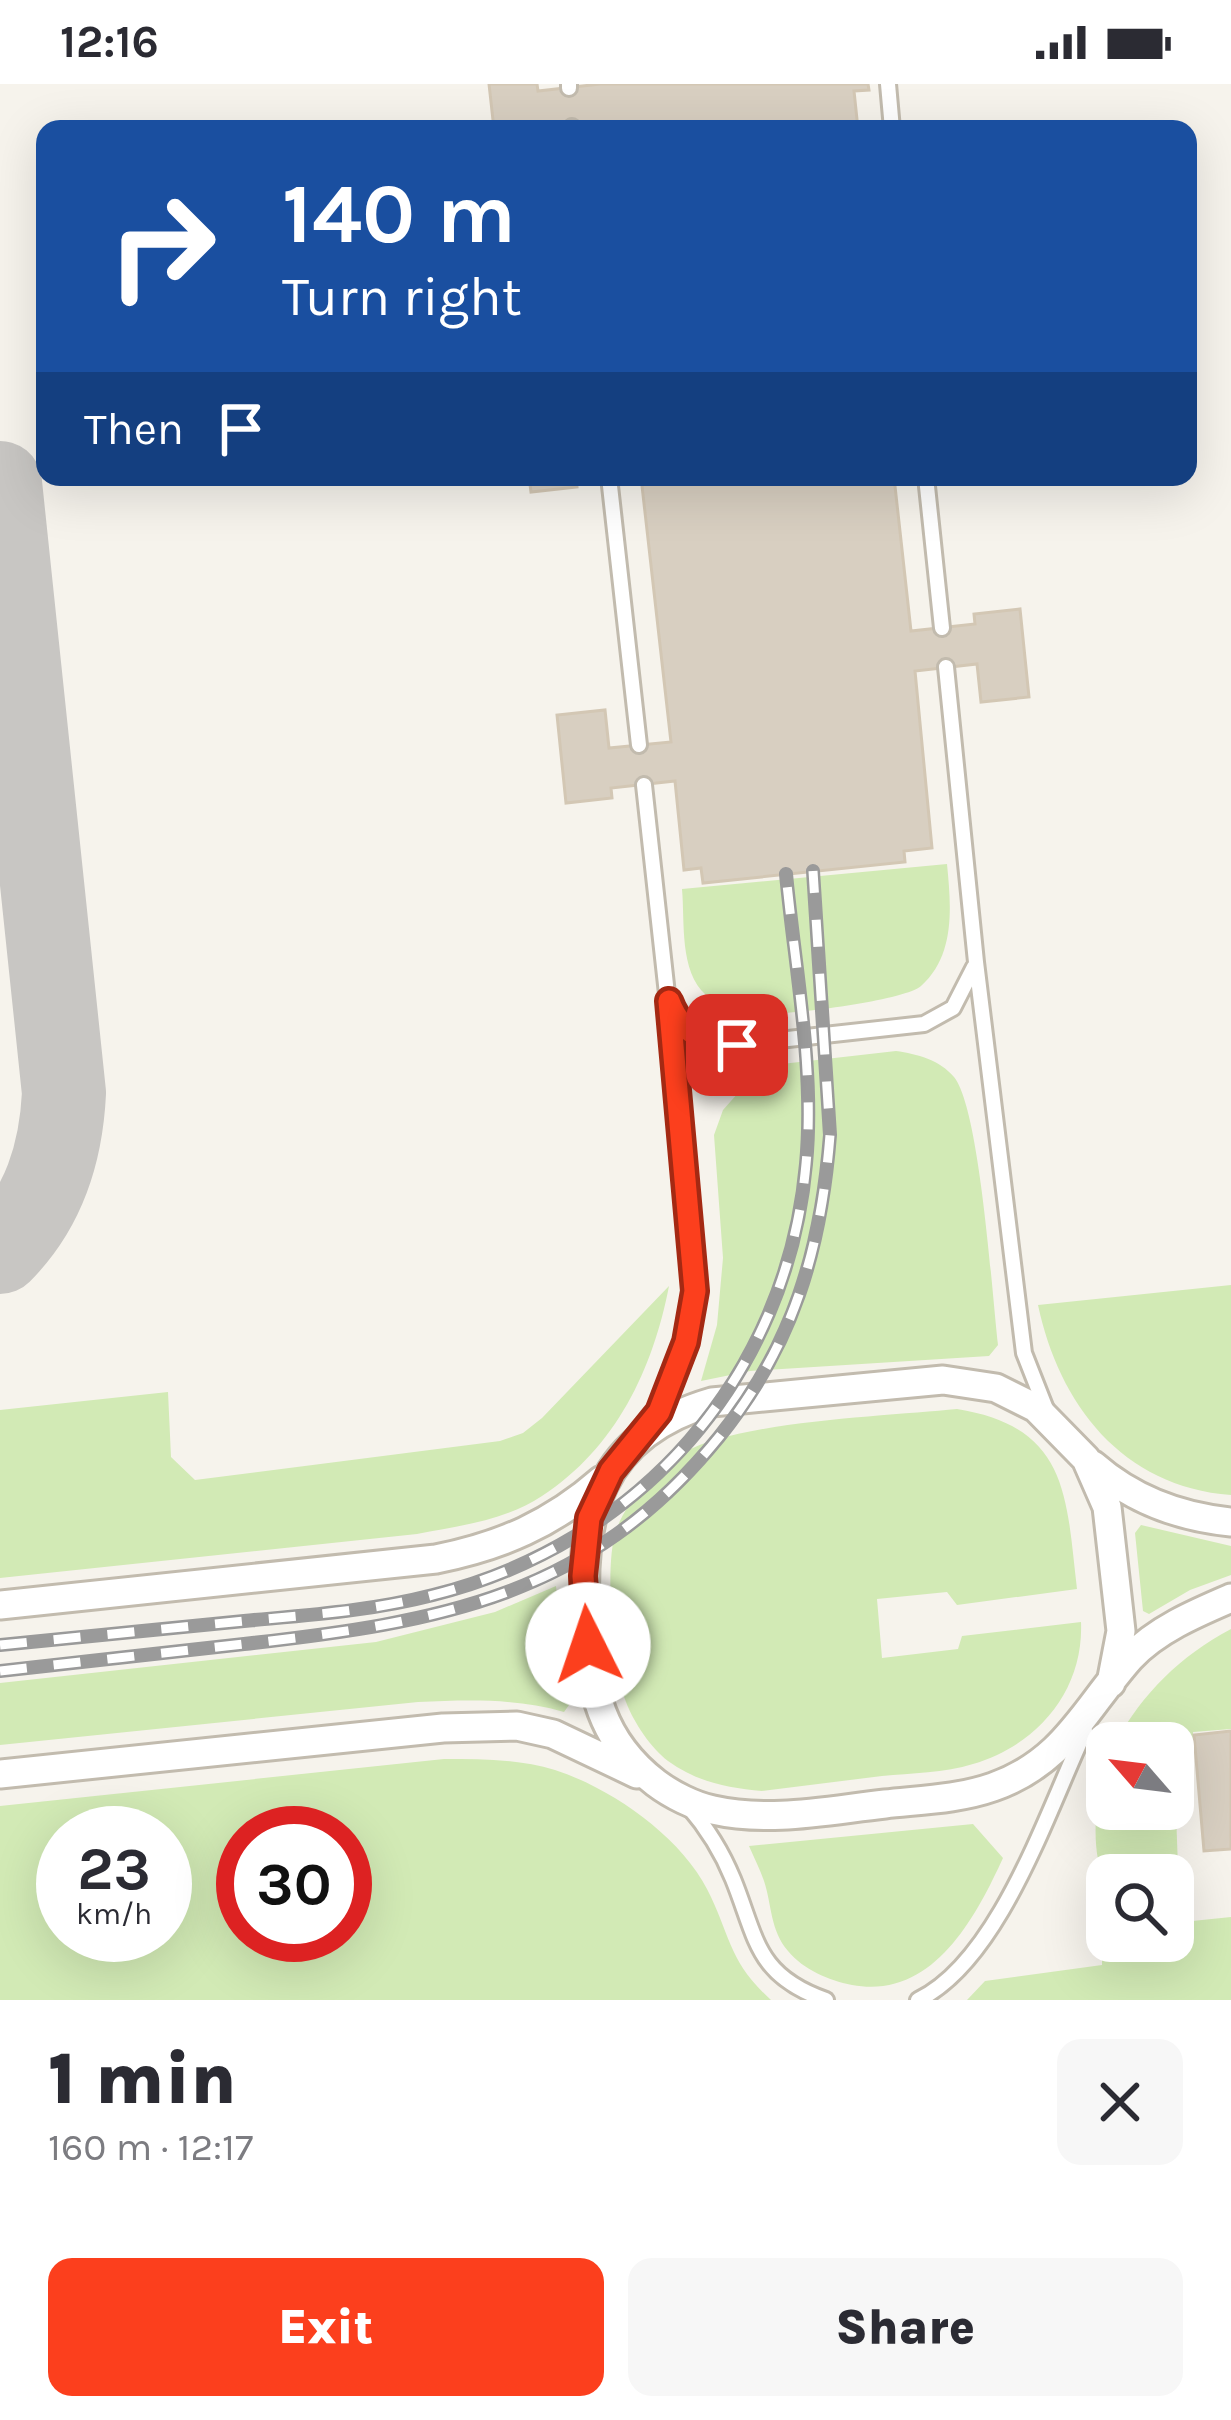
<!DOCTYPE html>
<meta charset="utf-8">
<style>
:root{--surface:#fff;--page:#f7f7f7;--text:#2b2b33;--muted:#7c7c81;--accent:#fc3f1d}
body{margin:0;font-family:Karla,sans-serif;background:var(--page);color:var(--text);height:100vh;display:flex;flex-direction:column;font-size:45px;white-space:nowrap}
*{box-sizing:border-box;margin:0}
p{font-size:39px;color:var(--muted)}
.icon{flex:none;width:66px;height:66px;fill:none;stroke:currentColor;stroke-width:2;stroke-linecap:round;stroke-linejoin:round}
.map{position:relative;height:1916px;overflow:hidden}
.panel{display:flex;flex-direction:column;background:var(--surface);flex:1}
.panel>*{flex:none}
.banner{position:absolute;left:36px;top:36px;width:1161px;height:366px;border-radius:24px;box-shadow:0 12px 48px #0002;background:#1a4fa0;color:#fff;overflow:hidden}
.needle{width:78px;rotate:298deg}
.fabs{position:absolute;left:1086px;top:1638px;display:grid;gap:24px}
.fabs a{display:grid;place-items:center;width:108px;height:108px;border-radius:24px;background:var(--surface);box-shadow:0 12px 48px #0002;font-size:60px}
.speed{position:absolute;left:36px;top:1722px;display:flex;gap:24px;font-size:60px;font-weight:700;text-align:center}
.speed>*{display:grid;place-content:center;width:156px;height:156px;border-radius:50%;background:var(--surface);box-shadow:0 12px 48px #0002;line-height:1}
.speed small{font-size:30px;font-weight:400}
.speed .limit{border:18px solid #d22;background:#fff;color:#111}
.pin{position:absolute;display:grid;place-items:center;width:102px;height:102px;color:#fff;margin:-51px;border-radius:24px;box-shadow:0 6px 18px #0006}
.me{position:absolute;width:132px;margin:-66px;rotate:356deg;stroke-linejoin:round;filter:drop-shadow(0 0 9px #0008)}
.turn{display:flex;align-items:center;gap:42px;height:252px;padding:0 48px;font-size:54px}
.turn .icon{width:156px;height:156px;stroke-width:2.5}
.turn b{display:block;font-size:84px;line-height:102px}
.then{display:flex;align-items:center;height:114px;padding:0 48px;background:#0003;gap:24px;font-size:45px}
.round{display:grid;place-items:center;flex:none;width:126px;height:126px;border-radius:24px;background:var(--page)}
.head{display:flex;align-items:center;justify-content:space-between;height:204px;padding:0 48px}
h1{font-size:72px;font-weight:800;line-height:90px}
.button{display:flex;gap:24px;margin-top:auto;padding:24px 48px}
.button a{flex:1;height:138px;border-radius:24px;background:var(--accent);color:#fff;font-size:48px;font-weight:800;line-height:138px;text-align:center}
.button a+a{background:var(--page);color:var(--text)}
.status{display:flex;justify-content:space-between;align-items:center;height:84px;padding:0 60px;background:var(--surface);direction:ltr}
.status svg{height:33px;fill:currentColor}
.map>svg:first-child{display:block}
.green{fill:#d2eab5;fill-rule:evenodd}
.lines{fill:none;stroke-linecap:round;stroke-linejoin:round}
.taxiway{stroke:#c8c6c3;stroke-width:84}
.building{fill:#d8cfc1;stroke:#d3c7b4;stroke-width:3}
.lane-casing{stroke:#c2bbae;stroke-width:20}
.street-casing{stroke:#c2bbae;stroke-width:33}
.lane{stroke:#fff;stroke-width:14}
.street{stroke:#fff;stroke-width:27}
.rail-casing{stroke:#9a9a9a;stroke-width:14}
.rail{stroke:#fff;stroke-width:9;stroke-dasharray:27;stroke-linecap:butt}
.route-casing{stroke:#a42913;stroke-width:30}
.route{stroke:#fc3f1d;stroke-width:21}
</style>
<div class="status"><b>12:16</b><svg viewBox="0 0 49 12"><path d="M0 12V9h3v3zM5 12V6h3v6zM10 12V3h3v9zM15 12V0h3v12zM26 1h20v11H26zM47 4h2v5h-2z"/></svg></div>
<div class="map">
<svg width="1231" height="1916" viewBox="0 0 1231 1916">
<rect width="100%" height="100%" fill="#f6f3ec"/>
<!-- green -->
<path class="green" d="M947,780C951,821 956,871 921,902C903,918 763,935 739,929C728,926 714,919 706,911C679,887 685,838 682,805Z
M896,967C917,970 940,976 954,993C980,1025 992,1210 998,1261L989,1272L750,1287L701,1297L717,1241L723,1174L714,1051L723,1026L754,991L773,981Z
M1231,1201V1411C1122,1403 1059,1320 1038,1221Z
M669,1202C653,1285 616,1364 542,1412C506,1436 459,1442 417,1450L0,1494V1326L168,1308L171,1373L195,1396L500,1357L523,1349L542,1334Z
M957,1325C1069,1343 1066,1412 1077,1505L957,1521L947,1508L877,1515L882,1574L958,1565L962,1552L1081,1538C1084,1606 1038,1661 973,1680C945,1689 911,1689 882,1692C842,1697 802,1702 762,1707C728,1704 697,1698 668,1677C651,1664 634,1639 626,1618C613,1584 604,1481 616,1447C626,1417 655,1388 680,1371C732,1337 890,1332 957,1325Z
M1141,1441L1231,1462V1491L1190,1506L1149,1530L1143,1527L1135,1449Z
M556,1502L569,1621L564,1628C516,1614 468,1616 418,1618L0,1661V1599L376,1558L495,1528Z
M1231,1545V1645L1193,1648L1194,1672L1174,1675L1178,1783L1172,1791H1107V1798C1088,1772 1096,1705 1107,1675V1725H1173V1659H1115C1144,1608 1179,1573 1231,1545Z
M444,1675C482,1675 519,1675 555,1686C611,1704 680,1752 707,1805C731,1852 728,1877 771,1916H0V1722ZM63,1749H165V1851H63ZM345,1749V1851H243V1749Z
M973,1740L1003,1774C975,1835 932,1916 852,1901C828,1896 804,1886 788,1867C770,1846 772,1821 764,1797C760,1785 754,1774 749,1762Z
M1231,1833V1916H967L985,1897L1102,1881V1847L1107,1846V1857H1173V1839Z"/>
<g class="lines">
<!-- taxiway -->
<path class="taxiway" d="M0,399L64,1009C61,1070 44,1124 0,1168"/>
</g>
<!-- building -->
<path class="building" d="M489,0H537L538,7L600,0H868L869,6L854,7L858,45H605L604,39L552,45H494Z
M529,393H582L576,394L577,403L531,408Z
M641,393H894L911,547L975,540L974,530L1020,525L1029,613L981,618L977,580L915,587L932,764L904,767L905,778L703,799L701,784L684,786L675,697L611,704L612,714L566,719L557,631L605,626L609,664L671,658Z
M1231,1647V1765L1204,1767L1194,1651Z"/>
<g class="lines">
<defs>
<path id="lane" d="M569,0V4
M888,0L892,45
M572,43L573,45
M609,393L639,661
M926,393L942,544
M946,583L976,878L1024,1269L1046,1325
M644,701L681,1037L695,1207L686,1258L674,1295L650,1341
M671,923L695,951L725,962L924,940L953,924L974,883
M688,1722C707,1744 722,1768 733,1795C757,1854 755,1891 826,1916
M918,1916C999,1877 1047,1728 1085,1647"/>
<path id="street" d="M1093,1381C1133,1416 1179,1433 1231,1438
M0,1521L436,1475C501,1462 552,1440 602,1396
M1111,1599L1121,1547L1107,1423L1086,1375L1036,1324L996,1304L943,1296L712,1318C599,1351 578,1432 586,1539C591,1605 600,1656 656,1699C672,1711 694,1722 713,1726C770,1739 829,1726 885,1720C921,1716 959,1715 993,1703C1064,1678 1084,1626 1130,1574C1156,1546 1196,1529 1231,1514
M0,1690L443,1644L517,1642L553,1650L637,1690"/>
</defs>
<!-- lane casing -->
<use href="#lane" class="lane-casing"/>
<!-- street casing -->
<use href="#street" class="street-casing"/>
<!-- lane -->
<use href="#lane" class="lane"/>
<!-- street -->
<use href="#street" class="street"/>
<defs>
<path id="rail" d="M0,1561C81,1553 163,1545 244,1537C308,1531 371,1527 433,1511C639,1460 787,1293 806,1080C815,985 795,885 786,790
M0,1587C81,1578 163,1569 244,1560C439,1538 588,1514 719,1353C793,1262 821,1166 830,1051L813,787"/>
</defs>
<!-- rail casing -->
<use href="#rail" class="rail-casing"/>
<!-- rail -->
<use href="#rail" class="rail"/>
</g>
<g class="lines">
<defs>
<path id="route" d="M588,1561L583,1492L589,1434L611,1387L659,1328L686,1258L695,1207L669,917C680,947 705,963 737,961"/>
</defs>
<!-- route casing -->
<use href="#route" class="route-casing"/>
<!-- route -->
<use href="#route" class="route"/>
</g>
</svg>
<div class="fabs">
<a><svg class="needle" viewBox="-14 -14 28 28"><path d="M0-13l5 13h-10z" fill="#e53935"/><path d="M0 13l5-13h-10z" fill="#7c7c81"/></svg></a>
<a><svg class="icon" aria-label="search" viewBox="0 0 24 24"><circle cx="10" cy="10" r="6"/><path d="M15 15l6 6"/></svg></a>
</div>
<div class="speed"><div>23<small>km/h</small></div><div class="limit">30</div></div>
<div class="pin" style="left:737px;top:961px;background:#d93025"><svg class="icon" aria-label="arrive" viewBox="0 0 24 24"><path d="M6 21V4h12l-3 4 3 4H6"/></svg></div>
<svg class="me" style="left:588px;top:1561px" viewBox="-20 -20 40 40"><circle r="19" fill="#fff"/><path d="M0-13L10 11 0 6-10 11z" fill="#fc3f1d"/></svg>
<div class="banner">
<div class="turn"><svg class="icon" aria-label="right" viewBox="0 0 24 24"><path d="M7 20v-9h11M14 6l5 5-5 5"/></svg><div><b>140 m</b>Turn right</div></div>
<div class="then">Then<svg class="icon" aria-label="arrive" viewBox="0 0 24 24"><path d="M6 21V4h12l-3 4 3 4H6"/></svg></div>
</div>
</div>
<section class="panel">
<div class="head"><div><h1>1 min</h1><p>160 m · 12:17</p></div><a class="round"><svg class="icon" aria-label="close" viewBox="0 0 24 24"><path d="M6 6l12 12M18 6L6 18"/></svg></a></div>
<div class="button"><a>Exit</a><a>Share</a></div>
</section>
